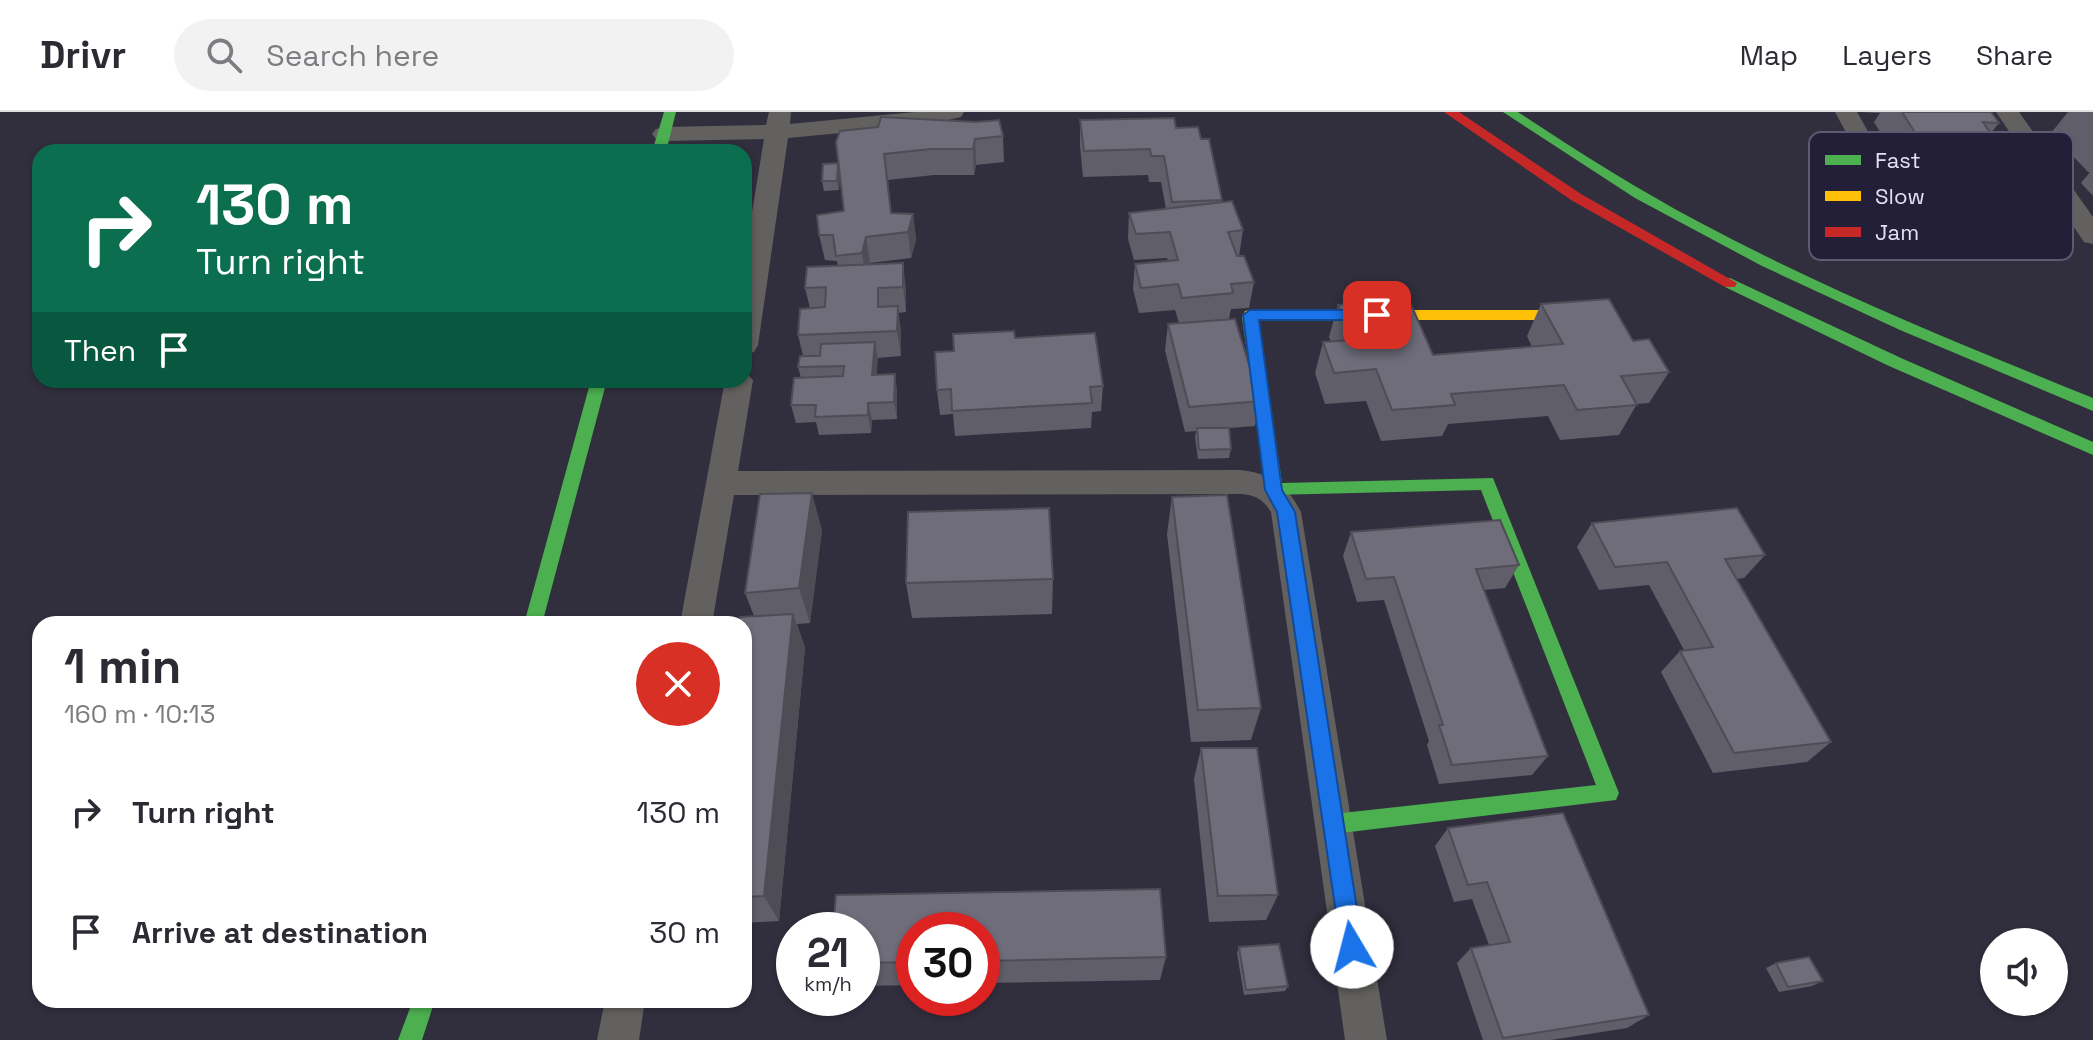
<!DOCTYPE html>
<meta charset="utf-8">
<style>
:root{--surface:#fff;--page:#f2f2f3;--text:#2b2b33;--muted:#7c7c81;--line:#e1e1e2}
body{margin:0;font-family:"Space Grotesk",sans-serif;background:var(--page);color:var(--text);height:100vh;display:flex;flex-direction:column;font-size:30px;white-space:nowrap}
*{box-sizing:border-box;margin:0}
p{font-size:26px;color:var(--muted)}
.icon{flex:none;width:44px;height:44px;fill:none;stroke:currentColor;stroke-width:2;stroke-linecap:round;stroke-linejoin:round}
.map{position:relative;flex:1;overflow:hidden}
.sheet{position:absolute;left:32px;top:504px;width:720px;height:392px;display:flex;flex-direction:column;background:var(--surface);border-radius:24px;box-shadow:0 2px 6px #0004}
.sheet>*{flex:none}
.banner{position:absolute;left:32px;top:32px;width:720px;height:244px;border-radius:24px;box-shadow:0 2px 6px #0004;background:#0b6e4f;color:#fff;overflow:hidden}
.buttons{position:absolute;left:1980px;top:816px;display:grid;gap:16px}
.buttons a{display:grid;place-items:center;width:88px;height:88px;border-radius:50%;background:var(--surface);box-shadow:0 2px 6px #0004;font-size:40px}
.speed{position:absolute;left:776px;top:800px;display:flex;gap:16px;font-size:40px;font-weight:700;text-align:center}
.speed>*{display:grid;place-content:center;width:104px;height:104px;border-radius:50%;background:var(--surface);box-shadow:0 2px 6px #0004;line-height:1}
.speed small{font-size:20px;font-weight:400}
.speed .limit{border:12px solid #d22;background:#fff;color:#111}
.pin{position:absolute;display:grid;place-items:center;width:68px;height:68px;color:#fff;margin:-34px;border-radius:16px;box-shadow:0 4px 12px #0006}
.me{position:absolute;width:88px;margin:-44px;rotate:352deg;stroke-linejoin:round;filter:drop-shadow(0 0 6px #0008)}
.turn{display:flex;align-items:center;gap:28px;height:168px;padding:0 32px;font-size:36px}
.turn .icon{width:104px;height:104px;stroke-width:2.5}
.turn b{display:block;font-size:56px;line-height:68px}
.then{display:flex;align-items:center;height:76px;padding:0 32px;background:#0003;gap:16px;font-size:30px}
.round{display:grid;place-items:center;flex:none;width:84px;height:84px;border-radius:42px;background:var(--page)}
.headline{display:flex;align-items:center;justify-content:space-between;height:136px;padding:0 32px}
h1{font-size:48px;font-weight:700;line-height:60px}
ul{padding:0;list-style:none}
li{display:flex;align-items:center;gap:24px;height:120px;padding:0 32px}
li div{flex:1}
li b{display:block;font-size:30px}
li em{font-style:normal}
header{display:flex;align-items:center;gap:48px;box-sizing:border-box;height:112px;padding:0 40px;background:var(--surface);border-bottom:2px solid var(--line)}
header strong{font-size:38px}
nav{display:flex;gap:44px;margin-inline-start:auto;font-size:28px}
.search{width:560px;height:72px;background:var(--page);display:flex;align-items:center;gap:20px;box-sizing:border-box;padding:0 28px;border-radius:44px;color:var(--muted);font-size:30px}
.map>svg:first-child{display:block}
.lines{fill:none;stroke-linecap:round;stroke-linejoin:round}
.street{fill:#63615f;fill-rule:evenodd}
.fast{fill:#4caf50;fill-rule:evenodd}
.slow{fill:#ffc107;fill-rule:evenodd}
.jam{fill:#c62828;fill-rule:evenodd}
.wall{fill:#5f5e69}
.shaded-wall{fill:#4e4c55}
.building{fill:#6f6d7a;stroke:#4e4c55;stroke-width:2}
.route{fill:#1a73e8;stroke:#114b97;stroke-width:2}
.key{fill:#231f39;stroke:#5d5a71;stroke-width:2}
.key-label{font-size:22px;fill:#e3e2f4}
</style>
<header>
<strong>Drivr</strong>
<div class="search"><svg class="icon" aria-label="search" viewBox="0 0 24 24"><circle cx="10" cy="10" r="6"/><path d="M15 15l6 6"/></svg>Search here</div>
<nav><a>Map</a><a>Layers</a><a>Share</a></nav>
</header>
<div class="map">
<svg width="2093" height="928" viewBox="0 0 2093 928">
<rect width="100%" height="100%" fill="#312f3e"/>
<g class="lines">
<!-- street -->
<path class="street" d="M769,0H791L790,12L915,0H964L961,5L925,13L788,26L758,233L754,240L744,243V149L764,27L664,29L656,27L652,22L656,17L664,15L766,13Z
M1835,0H1857L1910,94L1907,100H1889Z
M1996,0H2019L2093,105V132L2084,130Z
M744,259L753,268L738,359L1241,358C1272,362 1287,373 1301,400L1387,928H1345L1271,400C1263,387 1255,383 1241,382L734,383L712,512H680L725,268H744Z
M605,888H645L639,928H597Z"/>
<!-- fast -->
<path class="fast" d="M664,0H676L666,40H652Z
M1503,0H1518C1577,39 1637,77 1699,110C1826,178 1960,232 2093,286V299L1900,218L1762,154L1635,86Z
M1730,166L1901,246L2093,330V343L1889,254L1725,175V167Z
M1250,201L1258,206L1282,371L1493,366L1619,681L1616,688L1333,722L1326,719L1323,712L1326,705L1333,702L1596,673L1481,378L1268,383L1242,206Z
M591,268H607L542,512H524Z
M413,888H435L422,928H398Z"/>
<!-- slow -->
<path class="slow" d="M1250,198H1568L1576,203L1568,208H1256L1250,211L1242,206L1245,199Z"/>
<!-- jam -->
<path class="jam" d="M1444,0H1459L1581,82L1737,171L1735,175H1725L1571,88Z"/>
</g>
<!-- wall -->
<path class="wall" d="M1860,0H1991L1999,11L1990,22L1996,30L2030,58L2009,84L1940,81L1937,76H1914L1874,10L1880,1Z
M2068,0H2093V84L2081,71L2090,60H2088L2051,21Z
M1080,8L1176,16L1222,88V91L1243,118L1239,144L1254,170L1249,196L1231,197L1229,207L1188,211L1260,289L1255,314L1229,316L1231,337L1229,346L1198,347L1195,325L1196,319L1185,320L1165,238L1168,212L1179,211L1175,198L1139,201L1133,177L1135,152L1168,149L1167,146L1134,148L1128,127L1129,101L1166,97L1161,70H1149L1148,63L1083,65L1080,34Z
M1003,24L1004,50L976,53L974,63H934L888,68L891,101L913,102L916,128L911,146L870,151V153L906,177V200L898,201L901,220V244L877,246V263L895,262L897,280V307L872,308L871,321L819,323L816,310L796,311L791,293L801,266L798,255L803,244L798,223L810,196L805,176L838,154L837,149L825,148L819,123L844,99L836,30Z
M838,51L840,60L839,78L824,79L822,69Z
M1541,192L1633,229L1669,260L1649,291L1637,292L1619,323L1560,328L1548,304L1448,312L1442,324L1381,329L1366,289L1325,292L1315,261L1323,230L1331,229L1329,225L1338,193L1433,243L1532,235L1527,224Z
M1015,226L1103,274L1101,299L1092,300L1091,316L955,324L953,302L940,303L937,278L954,239Z
M1172,385L1261,596L1251,628L1191,630L1167,422Z
M1592,411L1765,443L1744,466L1736,467L1831,630L1807,650L1713,661L1661,560L1680,539L1684,538L1649,473L1599,478L1577,435Z
M822,418L810,511L797,512L805,536L779,809L744,811V512L754,504L745,481Z
M1351,420L1519,453L1505,476L1484,478L1548,644L1532,663L1439,672L1427,633L1429,629L1384,488L1357,490L1343,444Z
M1053,467L1052,502L912,506L906,471Z
M1201,636L1278,783L1266,808L1209,810L1194,667Z
M1448,716L1649,903L1627,916L1551,928H1483L1457,851L1471,836L1489,833L1472,787L1454,790L1435,734Z
M1160,777L1166,845L1160,868L982,871V818H914V873L862,874V818H833L836,783Z
M1239,835L1288,874L1285,879L1244,883L1237,841Z
M1776,851L1823,869L1812,874L1779,880L1766,856Z"/>
<!-- shaded-wall -->
<path class="shaded-wall" d="M975,27L976,53L974,63L973,37Z
M838,51L840,60L839,78L837,69Z
M913,102L916,128L911,146L908,120Z
M866,125L870,151L866,167L862,141Z
M903,151L906,177V200L903,175Z
M898,194L901,220V244L897,219Z
M875,230L878,248L875,281L872,263Z
M895,262L897,280V307L894,290Z
M868,291L872,308L871,321L868,303Z
M812,381L822,418L810,511L799,476Z
M793,502L805,536L779,809L764,784Z"/>
<!-- building -->
<path class="building" d="M1902,0H1991L1999,11L1983,10L1996,30L2011,31L2030,58L1959,55L1956,50L1933,49Z
M881,5L976,10L999,8L1003,24L975,27L973,37H931L884,42L891,101L913,102L908,120L866,125L862,141L836,144L833,123H819L817,103L844,99L836,30L840,19L878,15Z
M1174,6L1176,16L1198,15L1201,27H1209L1222,88L1172,90L1164,44H1151L1150,37L1084,39L1080,8Z
M838,51L837,69H822L823,52Z
M1232,89L1243,118L1228,120L1237,144H1244L1254,170L1231,172L1233,181L1182,186L1178,172L1141,176L1135,152L1178,148L1170,120L1136,122L1129,101Z
M903,151V175L878,176V195L898,194L897,219L798,223L800,197L825,195L826,175L805,176L807,155Z
M1609,187L1633,229L1649,227L1669,260L1621,264L1637,293L1577,298L1564,273L1451,282L1455,293L1392,298L1376,257L1334,261L1323,230L1350,228L1338,193L1409,188L1433,243L1563,232L1541,192Z
M1235,207L1260,289L1189,295L1168,212Z
M1014,219L1015,226L1095,221L1103,274L1090,275L1092,291L952,299L951,277L937,278L935,240L954,239L953,222Z
M875,230L872,263L895,262L894,290L868,291V303L815,305L816,293H791L794,266L843,264L844,254L798,255L800,244H820L821,232Z
M1197,316H1229L1231,337L1199,338Z
M812,381L799,476L745,481L760,382Z
M1227,383L1261,596L1198,598L1172,385Z
M1049,396L1053,467L906,471L908,400Z
M1737,396L1765,443L1725,447L1831,630L1734,641L1680,539L1713,535L1667,450L1615,455L1592,411Z
M1500,408L1519,453L1476,457L1548,644L1452,653L1439,613H1443L1394,465L1366,467L1351,420Z
M793,502L764,784L744,785V512H739L740,505Z
M1201,636H1257L1278,783L1218,784Z
M1563,701L1649,903L1503,926L1471,836L1510,830L1487,770L1468,773L1448,716Z
M1160,777L1166,845L982,849V818H914V850L862,851V818H833L836,783Z
M1279,832L1288,874L1246,878L1239,835Z
M1809,845L1823,869L1788,875L1776,851Z"/>
<!-- route -->
<path class="route" d="M1250,198H1377L1385,203L1377,208H1259L1282,378L1295,400L1363,835L1360,843L1352,847L1344,843L1341,835L1277,400L1265,378L1243,203Z"/>
<!-- legend -->
<rect x="1809" y="20" width="264" height="128" rx="12" class="key"/>
<rect x="1825" y="43" width="36" height="10" fill="#4caf50"/>
<rect x="1825" y="79" width="36" height="10" fill="#ffc107"/>
<rect x="1825" y="115" width="36" height="10" fill="#c62828"/>
<g class="key-label">
<text x="1875" y="56">Fast</text>
<text x="1875" y="92">Slow</text>
<text x="1875" y="128">Jam</text>
</g>
</svg>
<div class="buttons">
<a><svg class="icon" aria-label="sound" viewBox="0 0 24 24"><path d="M4 9h4l5-4v14l-5-4H4zM17 9q2 3 0 6"/></svg></a>
</div>
<div class="speed"><div>21<small>km/h</small></div><div class="limit">30</div></div>
<div class="pin" style="left:1377px;top:203px;background:#d93025"><svg class="icon" aria-label="arrive" viewBox="0 0 24 24"><path d="M6 21V4h12l-3 4 3 4H6"/></svg></div>
<svg class="me" style="left:1352px;top:835px" viewBox="-20 -20 40 40"><circle r="19" fill="#fff"/><path d="M0-13L10 11 0 6-10 11z" fill="#1a73e8"/></svg>
<div class="banner">
<div class="turn"><svg class="icon" aria-label="right" viewBox="0 0 24 24"><path d="M7 20v-9h11M14 6l5 5-5 5"/></svg><div><b>130 m</b>Turn right</div></div>
<div class="then">Then<svg class="icon" aria-label="arrive" viewBox="0 0 24 24"><path d="M6 21V4h12l-3 4 3 4H6"/></svg></div>
</div>
<section class="sheet">
<div class="headline"><div><h1>1 min</h1><p>160 m · 10:13</p></div><a class="round" style="background:#d93025;color:#fff"><svg class="icon" aria-label="close" viewBox="0 0 24 24"><path d="M6 6l12 12M18 6L6 18"/></svg></a></div>
<ul>
<li><svg class="icon" aria-label="right" viewBox="0 0 24 24"><path d="M7 20v-9h11M14 6l5 5-5 5"/></svg><div><b>Turn right</b></div><em>130 m</em></li>
<li><svg class="icon" aria-label="arrive" viewBox="0 0 24 24"><path d="M6 21V4h12l-3 4 3 4H6"/></svg><div><b>Arrive at destination</b></div><em>30 m</em></li>
</ul>
</section>
</div>
